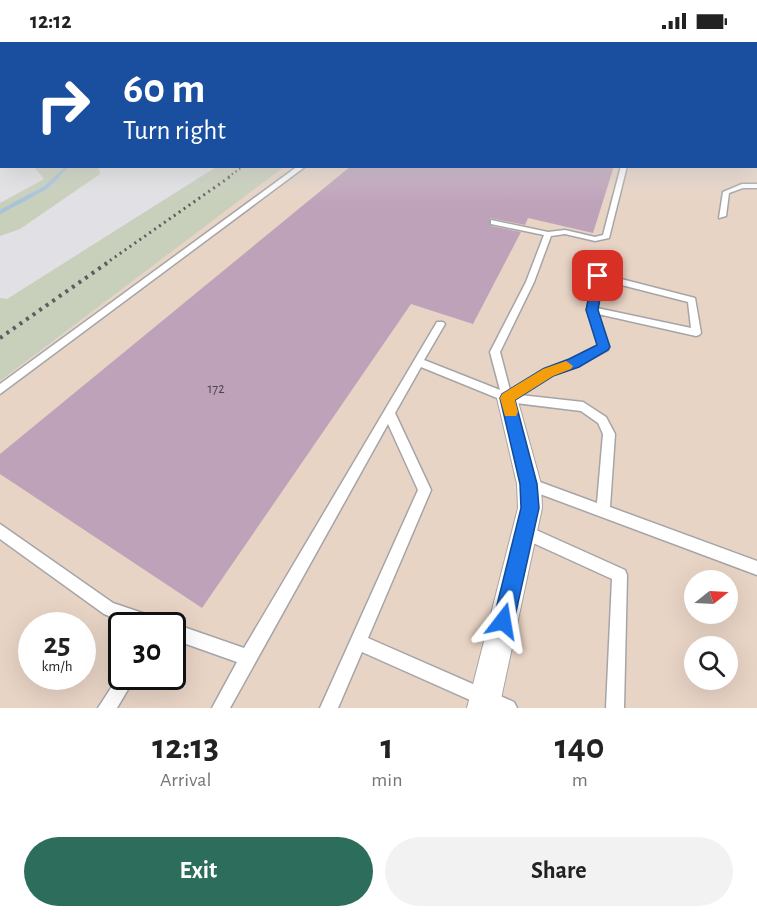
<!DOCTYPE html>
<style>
:root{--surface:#fff;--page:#f2f2f2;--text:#222;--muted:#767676;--accent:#2c6d5c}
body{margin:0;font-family:"Alegreya Sans",sans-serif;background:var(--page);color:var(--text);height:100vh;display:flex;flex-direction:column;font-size:22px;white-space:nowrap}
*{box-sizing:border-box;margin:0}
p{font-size:20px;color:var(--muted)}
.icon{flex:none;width:33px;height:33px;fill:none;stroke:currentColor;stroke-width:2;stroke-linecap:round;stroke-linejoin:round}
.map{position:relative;height:666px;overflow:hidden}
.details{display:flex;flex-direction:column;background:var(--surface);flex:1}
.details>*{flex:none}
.top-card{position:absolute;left:0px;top:0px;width:758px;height:126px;box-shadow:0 6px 24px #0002;background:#1a4fa0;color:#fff;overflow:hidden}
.needle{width:39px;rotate:72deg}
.buttons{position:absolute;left:684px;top:528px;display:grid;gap:12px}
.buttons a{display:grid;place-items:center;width:54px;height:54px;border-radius:50%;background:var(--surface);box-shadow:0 6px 24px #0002;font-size:30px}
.speed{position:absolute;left:18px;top:570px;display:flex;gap:12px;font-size:30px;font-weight:700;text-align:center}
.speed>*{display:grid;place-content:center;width:78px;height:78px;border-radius:50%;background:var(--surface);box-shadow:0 6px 24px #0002;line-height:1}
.speed small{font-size:15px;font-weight:400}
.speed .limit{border:3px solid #111;border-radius:9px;background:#fff;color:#111}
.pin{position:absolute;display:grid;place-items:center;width:51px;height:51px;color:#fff;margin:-26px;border-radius:12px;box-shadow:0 3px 9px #0006}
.me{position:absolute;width:66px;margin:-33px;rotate:14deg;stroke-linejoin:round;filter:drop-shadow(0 0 4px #0008)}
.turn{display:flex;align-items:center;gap:21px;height:126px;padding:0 24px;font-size:27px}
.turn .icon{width:78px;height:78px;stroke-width:2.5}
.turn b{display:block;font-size:42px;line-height:51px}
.eta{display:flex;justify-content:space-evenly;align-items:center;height:102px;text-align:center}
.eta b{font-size:36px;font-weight:600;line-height:42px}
.action{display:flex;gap:12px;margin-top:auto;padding:12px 24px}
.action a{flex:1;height:69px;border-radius:36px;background:var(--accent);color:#fff;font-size:24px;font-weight:600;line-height:69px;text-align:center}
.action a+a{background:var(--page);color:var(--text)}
.status{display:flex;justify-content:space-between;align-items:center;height:42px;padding:0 30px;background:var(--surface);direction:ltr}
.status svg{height:16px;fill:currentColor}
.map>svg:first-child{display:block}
.commercial{fill:#e8d4c5;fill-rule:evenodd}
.green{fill:#c8cfba}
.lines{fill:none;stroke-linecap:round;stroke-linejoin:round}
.stream-far1{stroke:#a7c3db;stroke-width:3}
.stream{stroke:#a7c3db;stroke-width:4}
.building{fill:#bea2ba}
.lane-casing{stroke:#a5a5a8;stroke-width:3}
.street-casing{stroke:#a5a5a8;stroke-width:2}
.secondary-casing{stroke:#a5a5a8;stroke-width:3}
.lane{fill:#fff;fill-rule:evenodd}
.street{fill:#fff;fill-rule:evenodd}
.secondary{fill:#fff;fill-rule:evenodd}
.rail-far2{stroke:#5d5d60;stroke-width:2;stroke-dasharray:1.5 3;stroke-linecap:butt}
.rail-far1{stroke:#5d5d60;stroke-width:3;stroke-dasharray:2 4;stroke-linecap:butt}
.rail{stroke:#5d5d60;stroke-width:4;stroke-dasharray:3 5;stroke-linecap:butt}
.route{fill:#1a73e8;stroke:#114b97;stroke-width:1.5}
.slow{fill:#f59e0b}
.labels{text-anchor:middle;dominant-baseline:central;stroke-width:5;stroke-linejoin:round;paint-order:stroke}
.number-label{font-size:14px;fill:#4e474f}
</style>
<div class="status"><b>12:12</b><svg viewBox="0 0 49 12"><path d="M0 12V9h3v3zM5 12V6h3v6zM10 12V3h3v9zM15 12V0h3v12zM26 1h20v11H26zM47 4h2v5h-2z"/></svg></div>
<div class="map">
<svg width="757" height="666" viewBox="0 0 757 666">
<rect width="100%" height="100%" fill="#e1e1e5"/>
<!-- commercial -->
<path class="commercial" d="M757,81V666H0V339L284,125L756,124ZM694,538H728V572H694ZM32,584H82V634H32ZM122,584H172V634H122ZM694,604H728V638H694Z"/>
<!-- green -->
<path class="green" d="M34,125H99L100,132L20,187L0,194V161L44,137Z
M216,125H284L0,339V256L7,257Z"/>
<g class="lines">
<!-- stream-far1 -->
<path class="stream-far1" d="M56,135L68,124"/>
<!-- stream -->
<path class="stream" d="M0,170L45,146L58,134"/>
</g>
<!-- building -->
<path class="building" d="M351,124H614L593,191L528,176L525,183L490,176L491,184L521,190L473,282L411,262L202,566L0,432V412Z"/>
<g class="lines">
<defs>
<path id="lane" d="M298,124H306L0,352V342Z
M621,124H627L609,196L595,199L565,192L551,194L534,240L500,310L510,348L544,327L570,318L599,303L587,268L595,232L598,231L695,256L701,291L699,293L696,294L598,272L609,305L608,308L578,324L552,333L520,353L583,360L606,375L615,392L610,465L757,519V533L524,446L523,442L524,438L529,436L597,461L603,392L598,381L581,369L507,360L421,325L395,371L431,448L368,596L514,660L517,666H488L362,610L338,666H320L418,448L388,382L230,666H212L237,620L172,597V584L166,583L172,581L244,606L437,280H443L445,282L424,318L500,348L490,310L526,240L544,193L491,182V178L548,190L565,188L595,195L603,193ZM602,238L688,260L691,286L597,266Z
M742,142H757V146H743L729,151L726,174L719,176L723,150Z
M0,482L113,561L163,578L165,584H134L104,572L0,497Z
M525,483L625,528L627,533L624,666H606L612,537L520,495L518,490L520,485Z
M122,629V634H136L117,666H98Z"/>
<path id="street" d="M507,348L514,350L517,356L541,442L542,466L499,666H467L518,466L517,442L497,356L500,350Z"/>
<path id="secondary" d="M756,72H757V80H756Z"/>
</defs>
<!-- lane casing -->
<use href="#lane" class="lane-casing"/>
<!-- street casing -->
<use href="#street" class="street-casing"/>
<!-- secondary casing -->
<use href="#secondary" class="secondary-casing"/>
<!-- lane -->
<use href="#lane" class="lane"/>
<!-- street -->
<use href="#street" class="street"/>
<!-- secondary -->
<use href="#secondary" class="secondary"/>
<!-- rail-far2 -->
<path class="rail-far2" d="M228,135L244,124"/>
<!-- rail-far1 -->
<path class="rail-far1" d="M105,222L231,134"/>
<!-- rail -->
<path class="rail" d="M0,296L107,221"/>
</g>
<!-- sky -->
<linearGradient id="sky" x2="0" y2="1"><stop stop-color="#8ebae3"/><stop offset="0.42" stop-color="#f2f2f3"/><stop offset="1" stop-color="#f2f2f3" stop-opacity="0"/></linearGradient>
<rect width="757" height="160" fill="url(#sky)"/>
<!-- route -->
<path class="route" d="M598,231L604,234L598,268L610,305L608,308L579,325L553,334L515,358L537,442L539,466L514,579L511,586L503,589L496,586L493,579L521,466L520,442L500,356L502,352L543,327L569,317L597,303L586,268L593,234Z"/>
<!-- slow -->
<path class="slow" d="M566,319L573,324L571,327L553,334L515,358L518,370L516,374H505L500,356L502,352L543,327Z"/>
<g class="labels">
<!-- number labels -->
<g class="number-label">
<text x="216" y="347">172</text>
</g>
</g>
</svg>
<div class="buttons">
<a><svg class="needle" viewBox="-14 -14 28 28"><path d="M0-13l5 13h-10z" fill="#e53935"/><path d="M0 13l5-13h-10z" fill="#767676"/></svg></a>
<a><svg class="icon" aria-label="search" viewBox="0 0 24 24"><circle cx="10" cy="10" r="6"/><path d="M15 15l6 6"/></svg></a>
</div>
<div class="speed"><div>25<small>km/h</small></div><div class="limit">30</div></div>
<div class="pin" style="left:598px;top:234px;background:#d93025"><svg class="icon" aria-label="arrive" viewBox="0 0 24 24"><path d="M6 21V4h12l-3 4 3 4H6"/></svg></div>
<svg class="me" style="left:503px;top:579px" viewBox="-20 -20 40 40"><path d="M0-17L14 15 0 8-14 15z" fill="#1a73e8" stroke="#fff" stroke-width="4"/></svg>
<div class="top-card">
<div class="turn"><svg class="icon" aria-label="right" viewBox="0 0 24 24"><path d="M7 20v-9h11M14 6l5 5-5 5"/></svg><div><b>60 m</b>Turn right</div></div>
</div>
</div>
<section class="details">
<div class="eta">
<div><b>12:13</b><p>Arrival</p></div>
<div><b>1</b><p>min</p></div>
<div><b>140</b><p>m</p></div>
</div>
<div class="action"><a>Exit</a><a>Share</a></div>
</section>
